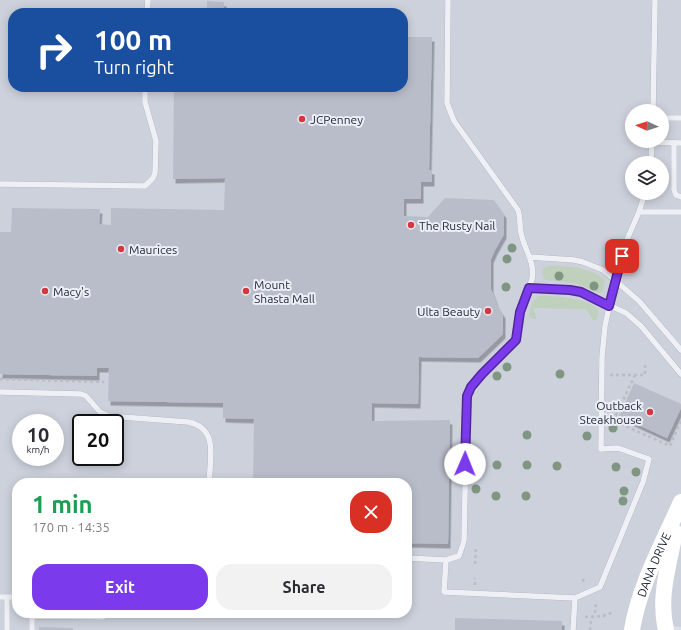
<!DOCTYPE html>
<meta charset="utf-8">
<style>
:root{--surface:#fff;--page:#f2f2f3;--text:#2b2b33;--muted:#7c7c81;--accent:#7c3aed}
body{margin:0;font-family:Ubuntu,sans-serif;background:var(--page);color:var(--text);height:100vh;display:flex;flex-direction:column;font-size:15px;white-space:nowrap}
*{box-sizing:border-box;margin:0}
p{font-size:13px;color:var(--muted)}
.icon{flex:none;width:22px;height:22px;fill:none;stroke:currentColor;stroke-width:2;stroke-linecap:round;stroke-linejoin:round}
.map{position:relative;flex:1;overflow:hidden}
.drawer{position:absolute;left:12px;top:478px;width:400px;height:140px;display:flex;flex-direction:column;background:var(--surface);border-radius:16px;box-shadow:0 2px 10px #0003}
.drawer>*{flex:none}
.top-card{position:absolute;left:8px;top:8px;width:400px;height:84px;border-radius:16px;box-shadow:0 2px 10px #0003;background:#1a4fa0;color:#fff;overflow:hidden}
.needle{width:26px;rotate:273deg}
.tools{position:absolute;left:625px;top:104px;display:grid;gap:8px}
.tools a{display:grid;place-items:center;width:44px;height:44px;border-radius:50%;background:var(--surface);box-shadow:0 2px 10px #0003;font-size:20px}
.speed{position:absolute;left:12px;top:414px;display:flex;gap:8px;font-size:20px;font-weight:700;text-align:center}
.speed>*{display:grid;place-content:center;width:52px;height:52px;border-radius:50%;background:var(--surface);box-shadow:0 2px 10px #0003;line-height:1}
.speed small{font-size:10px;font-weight:400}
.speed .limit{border:2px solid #111;border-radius:6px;background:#fff;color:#111}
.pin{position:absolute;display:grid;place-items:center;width:34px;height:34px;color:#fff;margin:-17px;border-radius:8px;box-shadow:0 2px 6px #0006}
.me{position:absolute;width:44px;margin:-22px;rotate:1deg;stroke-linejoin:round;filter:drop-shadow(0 0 3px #0008)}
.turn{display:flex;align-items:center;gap:14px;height:84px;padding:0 20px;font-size:18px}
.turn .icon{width:52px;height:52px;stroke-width:2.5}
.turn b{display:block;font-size:28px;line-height:34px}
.round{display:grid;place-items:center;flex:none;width:42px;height:42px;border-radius:16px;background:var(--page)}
.headline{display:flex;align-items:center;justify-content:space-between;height:68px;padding:0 20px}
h1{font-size:24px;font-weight:600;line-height:30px;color:#1e9e55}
.action{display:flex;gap:8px;margin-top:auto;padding:8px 20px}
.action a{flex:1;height:46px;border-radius:16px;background:var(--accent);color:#fff;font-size:16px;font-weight:600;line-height:46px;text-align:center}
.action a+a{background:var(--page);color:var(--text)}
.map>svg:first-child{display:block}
.built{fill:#cdd1dc;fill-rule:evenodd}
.green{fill:#bfd1bc}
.building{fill:#b9bdca;filter:url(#shadow)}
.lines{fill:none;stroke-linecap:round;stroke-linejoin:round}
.lane-casing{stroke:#a4a9b4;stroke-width:6}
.path{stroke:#babdc5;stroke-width:2.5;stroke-dasharray:3 3;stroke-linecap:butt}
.lane{stroke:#eef0f5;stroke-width:5.5}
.secondary{stroke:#fff;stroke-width:16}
.tree{fill:#809683}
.route-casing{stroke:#51269a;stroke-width:10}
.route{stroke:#7c3aed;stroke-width:7}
.poi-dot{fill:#d4383f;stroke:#ebeef5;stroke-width:1.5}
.labels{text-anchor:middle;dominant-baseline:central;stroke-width:4;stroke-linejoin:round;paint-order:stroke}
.poi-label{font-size:12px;fill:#252b3e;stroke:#ebeef5;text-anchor:start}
.street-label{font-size:12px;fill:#252b3e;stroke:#ebeef5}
</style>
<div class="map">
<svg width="681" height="630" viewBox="0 0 681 630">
<defs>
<filter id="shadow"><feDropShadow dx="2.5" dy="4.5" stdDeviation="0" flood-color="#0004"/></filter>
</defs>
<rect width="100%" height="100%" fill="#dbdfe7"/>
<!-- built -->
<path class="built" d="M0,0H681V627L673,626V630H0ZM13,13H403V87H13ZM632,111H662V141H632ZM632,163H662V193H632ZM21,423H55V457H21ZM81,423H115V457H81ZM17,483H407V613H17Z"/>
<!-- green -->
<path class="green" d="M548,266C564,265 593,268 605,280L603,291L599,293L575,283L546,280L543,278L542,271L544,268Z
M538,296C549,295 612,299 596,320H593L586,309L533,308L537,319H532L529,316C530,309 532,301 538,296Z"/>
<!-- building -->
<path class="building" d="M207,1L224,2V13H207Z
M403,37H432L429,170H432V182H421V199H404V216L428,217L445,198L494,200L504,214V234L495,250L491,259V289L497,305L503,314V334L478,358L419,357L418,404L372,403V421L450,420L448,544L407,543V483H253L254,419L223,418V403L108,401L109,368H97V376L0,374V232H11L12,208L100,209L99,224L111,225V208L224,210L225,178L173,179L174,87H403Z
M634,383L681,404V408L667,438L619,416Z
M455,618L562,621V630H455Z
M39,627L73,628V630H39Z"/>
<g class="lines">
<defs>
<path id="lane" d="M448,0L447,103L454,121L518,210C521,219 519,228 522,237C526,252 535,263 532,279C529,291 522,301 520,313C518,322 520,333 515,341C502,361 477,372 467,396L464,541L459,556L446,560L444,592L575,598L600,587L643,482L649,459L618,448L601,449L602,357L605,326L615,280L625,244L639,212L645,193
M147,13L148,0
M653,111L655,0
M662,118H681
M652,142L681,143
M674,143V190L676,195L681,197
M651,163L652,141
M0,184L145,186L153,178L155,173L156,141L145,102V87
M639,212H681
M530,257L574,260L583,262L603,270L639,301L681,350
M529,288H561L581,292L626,313L641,326L681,374
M0,392L81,394L86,396L100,412L108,416L188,422C219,428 210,459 209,483
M407,558L446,560
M0,597H17
M7,630V597
M32,630V618L35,616L103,617
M573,630L575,598"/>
</defs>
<!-- lane casing -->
<use href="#lane" class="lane-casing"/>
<!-- path -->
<path class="path" d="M610,375H645V365
M0,379L104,382
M610,419L670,446L681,421
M613,421L635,375
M475,564L476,547
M583,579L584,585
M475,585V578
M585,617L603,616L614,612
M590,630L591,620L595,612L596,601"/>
<!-- lane -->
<use href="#lane" class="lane"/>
<!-- secondary -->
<g class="secondary">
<path id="s1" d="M632,630C639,586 663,543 681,502"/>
<path d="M666,630C658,597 669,565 675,532"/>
</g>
</g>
<!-- trees -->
<g class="tree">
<circle cx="512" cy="248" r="4.5"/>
<circle cx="507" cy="259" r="4.5"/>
<circle cx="559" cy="276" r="4.5"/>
<circle cx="594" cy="286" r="4.5"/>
<circle cx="506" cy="287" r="4.5"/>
<circle cx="507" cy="367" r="4.5"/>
<circle cx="560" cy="374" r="4.5"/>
<circle cx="497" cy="376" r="4.5"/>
<circle cx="613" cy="428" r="4.5"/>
<circle cx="527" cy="435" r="4.5"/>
<circle cx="587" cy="436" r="4.5"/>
<circle cx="497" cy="465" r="4.5"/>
<circle cx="527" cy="465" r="4.5"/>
<circle cx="557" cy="466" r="4.5"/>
<circle cx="616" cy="467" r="4.5"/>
<circle cx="636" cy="472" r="4.5"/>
<circle cx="476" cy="489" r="4.5"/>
<circle cx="624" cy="491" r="4.5"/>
<circle cx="496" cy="496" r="4.5"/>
<circle cx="526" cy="496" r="4.5"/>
<circle cx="623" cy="501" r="4.5"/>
</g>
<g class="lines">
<defs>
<path id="route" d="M465,464L467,396L471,387L482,374L516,340L520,312L529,288L570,290L581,292L609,306L622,256"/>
</defs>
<!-- route casing -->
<use href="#route" class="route-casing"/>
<!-- route -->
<use href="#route" class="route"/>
</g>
<!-- markers -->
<g class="poi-dot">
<circle cx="302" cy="119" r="4"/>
<circle cx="411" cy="225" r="4"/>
<circle cx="121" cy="249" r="4"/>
<circle cx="45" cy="291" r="4"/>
<circle cx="246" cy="291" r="4"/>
<circle cx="488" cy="311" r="4"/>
<circle cx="650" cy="412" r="4"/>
</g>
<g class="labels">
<!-- poi labels -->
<g class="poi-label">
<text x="310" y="119">JCPenney</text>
<text x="419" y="225">The Rusty Nail</text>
<text x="129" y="249">Maurices</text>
<text x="254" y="284">Mount<tspan x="254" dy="14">Shasta Mall</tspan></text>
<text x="53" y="291">Macy's</text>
<text x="480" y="311" text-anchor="end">Ulta Beauty</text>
<text x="642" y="405" text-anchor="end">Outback<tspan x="642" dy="14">Steakhouse</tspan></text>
</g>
<!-- street labels -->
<g class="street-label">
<text stroke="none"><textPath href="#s1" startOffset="69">DANA DRIVE</textPath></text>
</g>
</g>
</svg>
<div class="tools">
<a><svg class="needle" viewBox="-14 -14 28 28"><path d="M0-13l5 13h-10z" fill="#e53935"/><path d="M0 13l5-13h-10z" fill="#7c7c81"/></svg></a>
<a><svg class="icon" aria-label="layers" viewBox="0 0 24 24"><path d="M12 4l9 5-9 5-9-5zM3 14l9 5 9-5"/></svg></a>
</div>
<div class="speed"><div>10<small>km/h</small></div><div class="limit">20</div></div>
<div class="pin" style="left:622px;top:256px;background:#d93025"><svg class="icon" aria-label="arrive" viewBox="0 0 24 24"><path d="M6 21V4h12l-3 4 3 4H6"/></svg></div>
<svg class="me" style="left:465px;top:464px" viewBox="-20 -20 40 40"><circle r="19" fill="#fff"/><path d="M0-13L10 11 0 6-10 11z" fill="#7c3aed"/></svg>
<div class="top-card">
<div class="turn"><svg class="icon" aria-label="right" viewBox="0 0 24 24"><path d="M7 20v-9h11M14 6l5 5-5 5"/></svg><div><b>100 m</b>Turn right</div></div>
</div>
<section class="drawer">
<div class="headline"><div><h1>1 min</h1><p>170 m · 14:35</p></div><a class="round" style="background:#d93025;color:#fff"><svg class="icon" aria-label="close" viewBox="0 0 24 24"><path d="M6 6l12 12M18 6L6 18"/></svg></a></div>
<div class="action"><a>Exit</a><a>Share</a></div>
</section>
</div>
